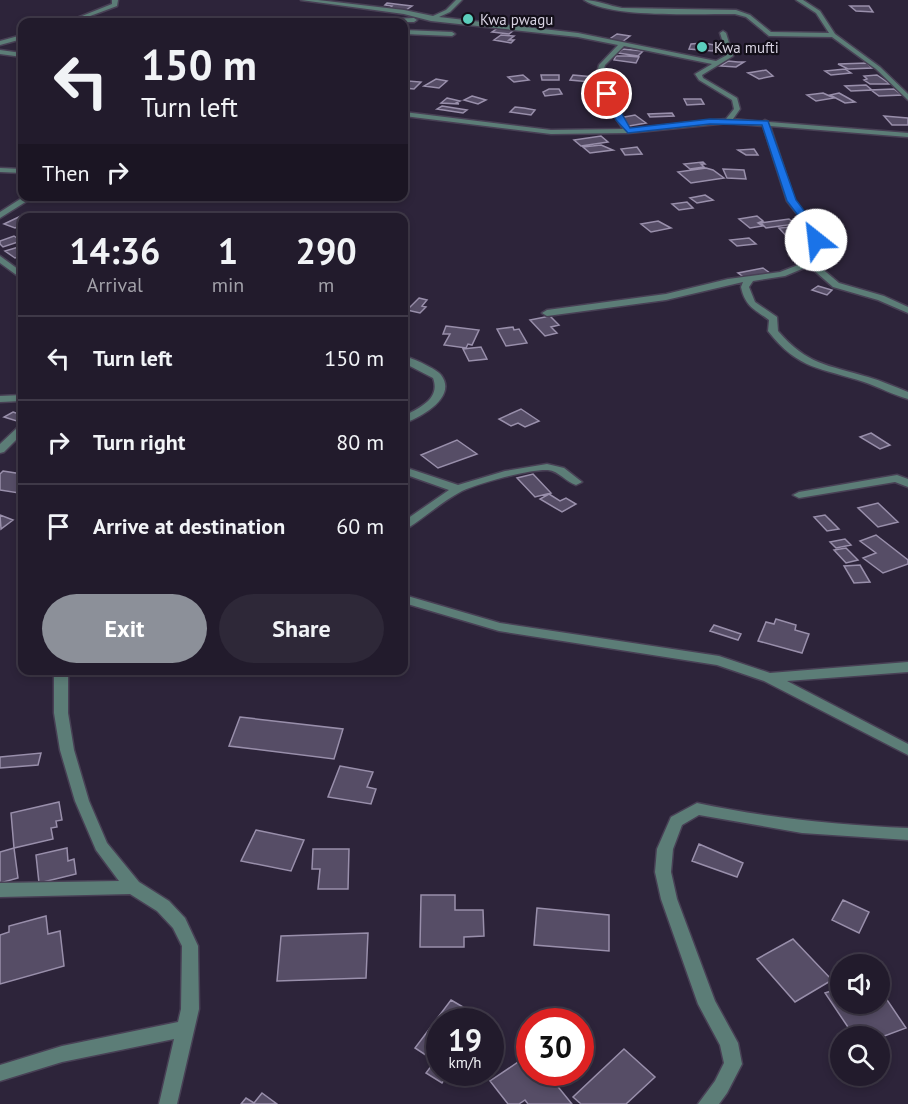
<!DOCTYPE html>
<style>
:root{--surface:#221b2c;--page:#2e2838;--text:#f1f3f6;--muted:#a2a1a9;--line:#3f3948;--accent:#8c9099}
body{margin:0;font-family:"PT Sans",sans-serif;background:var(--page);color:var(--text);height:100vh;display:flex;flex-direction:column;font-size:22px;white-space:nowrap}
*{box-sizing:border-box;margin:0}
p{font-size:20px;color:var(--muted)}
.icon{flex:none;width:33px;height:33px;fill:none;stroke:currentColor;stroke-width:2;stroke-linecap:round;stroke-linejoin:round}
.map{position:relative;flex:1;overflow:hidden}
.side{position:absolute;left:18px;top:213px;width:390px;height:462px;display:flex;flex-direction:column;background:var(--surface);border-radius:12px;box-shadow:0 3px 9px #0003,0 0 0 2px var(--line)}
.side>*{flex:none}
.top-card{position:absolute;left:18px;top:18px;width:390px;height:183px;border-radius:12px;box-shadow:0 3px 9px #0003,0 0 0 2px var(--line);background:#221b2c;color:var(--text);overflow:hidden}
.fabs{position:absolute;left:830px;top:954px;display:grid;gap:12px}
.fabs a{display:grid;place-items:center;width:60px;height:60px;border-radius:50%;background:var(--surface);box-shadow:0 3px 9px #0003,0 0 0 2px var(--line);font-size:30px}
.speed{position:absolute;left:426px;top:1008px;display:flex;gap:12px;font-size:30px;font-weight:700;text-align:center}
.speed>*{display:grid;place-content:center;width:78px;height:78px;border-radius:50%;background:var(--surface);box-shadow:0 3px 9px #0003,0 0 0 2px var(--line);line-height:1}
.speed small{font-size:15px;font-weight:400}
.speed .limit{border:9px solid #d22;background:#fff;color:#111}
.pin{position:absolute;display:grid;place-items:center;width:51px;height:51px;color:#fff;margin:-26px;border:3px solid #fff;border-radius:50%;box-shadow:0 2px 6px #0007}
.me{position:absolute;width:66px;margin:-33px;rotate:331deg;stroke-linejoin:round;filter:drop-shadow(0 0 4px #0008)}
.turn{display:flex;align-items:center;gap:21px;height:126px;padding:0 24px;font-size:27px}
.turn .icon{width:78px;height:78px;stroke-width:2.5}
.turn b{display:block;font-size:42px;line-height:51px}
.then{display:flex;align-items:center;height:57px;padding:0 24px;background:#0003;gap:12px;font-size:22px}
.eta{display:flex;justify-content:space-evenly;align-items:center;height:102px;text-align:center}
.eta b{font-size:36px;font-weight:600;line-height:42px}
.cta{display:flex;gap:12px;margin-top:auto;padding:12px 24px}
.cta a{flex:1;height:69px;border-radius:36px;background:var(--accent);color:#fff;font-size:24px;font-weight:600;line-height:69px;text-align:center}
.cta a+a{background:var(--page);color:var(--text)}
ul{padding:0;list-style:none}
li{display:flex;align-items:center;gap:18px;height:84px;padding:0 24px;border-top:2px solid var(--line)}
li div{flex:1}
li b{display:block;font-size:22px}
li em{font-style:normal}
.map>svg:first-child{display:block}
.building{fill:#564d66;stroke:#998fab;stroke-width:1.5}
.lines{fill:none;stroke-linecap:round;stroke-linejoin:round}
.minor-casing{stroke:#484055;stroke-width:3}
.minor{fill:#5c7d77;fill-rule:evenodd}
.route{fill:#1a73e8;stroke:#114b97;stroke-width:1.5}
.poi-dot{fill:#5bcebc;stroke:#130f19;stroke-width:2}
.labels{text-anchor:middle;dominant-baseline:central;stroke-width:4.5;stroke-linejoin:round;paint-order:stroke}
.far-poi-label{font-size:15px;fill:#d7d2e1;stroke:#130f19;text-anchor:start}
</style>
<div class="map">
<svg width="908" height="1104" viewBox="0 0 908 1104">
<rect width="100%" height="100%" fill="#2d243a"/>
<!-- building -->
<path class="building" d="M387,3L412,6L406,10L389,9L392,6L385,5Z
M850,6H869L873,12L856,11Z
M498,28L514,30L509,34L492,32Z
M617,34L630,36L622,42L608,40Z
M501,35L514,36L509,40H514L511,43L494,40Z
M703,43L715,45L713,51L689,49L691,44Z
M623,49L643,51L638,56L618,53Z
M616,56H627L639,57L636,63L614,60Z
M728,61L738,62H744L736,67L720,66Z
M867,63L872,68L848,69L838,64Z
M845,69L851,73L831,75L825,71Z
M766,70L773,76L759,79L748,73Z
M523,75L529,80L514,82L508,77Z
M541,75H559V80H542Z
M573,75L594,77L591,82L570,80Z
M877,75L890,84H870L864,80L867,79L864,76Z
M436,79L447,81L439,88L424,86Z
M408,81L421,82L414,89L404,88Z
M866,85L872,90L851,91L845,86Z
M599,88L602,94L588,95L585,89Z
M549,89H559L562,94L545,96L543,92Z
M894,89L902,95L879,96L871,90Z
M823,93L834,98L816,101L807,95Z
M839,93L848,98L855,102L845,103L830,95Z
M472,96L486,100L478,104L464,100Z
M447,98L460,101L456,103L459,104L441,103Z
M684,99H701L704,104L687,105Z
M442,106L467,110L463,113L437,109Z
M515,107L524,108L535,110L531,115L510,112Z
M672,113L674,116L650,117L648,114Z
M635,115L646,123L629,126L619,118Z
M884,116L908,118V125H892Z
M601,136L608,142L581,146L574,140Z
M601,145L613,150L590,153L583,147Z
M637,147L642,154L625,155L621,149Z
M754,149L758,155H746L738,150Z
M703,162L705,164H701L704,167L690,169L684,164Z
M706,168L713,170L724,178L691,183L678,172Z
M723,169L744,170L746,179L727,178Z
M705,195L713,200L697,203L690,198Z
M687,202L693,208L679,210L672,204Z
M27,213L36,216L22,218L20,223L22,225L15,228L4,224Z
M143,213L156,217H124L131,214L138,215Z
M757,216L763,221L758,223L763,226L750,228L739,219Z
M789,219L795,224L766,228L761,223Z
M658,221L671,228L651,232L641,224Z
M802,226L813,237L790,240L779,228Z
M14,236L21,241L3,247L0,244V241Z
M749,238L756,244L737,246L730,240Z
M22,246V256L15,258L5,251Z
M763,268L770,273L745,278L738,273Z
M818,286L832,290L827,295L812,290Z
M419,298L427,300L422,306L426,307L420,313L407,310Z
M550,316L559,325L551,327L557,333L545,336L530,320Z
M446,326L479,330L472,345L468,344L466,348L444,345L450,334H443Z
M513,327L514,330L519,329L527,343L506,346L497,329Z
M481,347L487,359L469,361L463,349Z
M521,409L539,421L525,427L518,423L511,426L499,419Z
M13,412L22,415V420L20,422L4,417Z
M871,433L890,445L880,449L860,437Z
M457,440L477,454L438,468L421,455Z
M3,471L22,474V488L19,493L0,490V474Z
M533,474L551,493L535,497L517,478Z
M549,494L560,501L566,498L576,504L562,512L540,499Z
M878,503L898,522L878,527L858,508Z
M0,515L13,520L1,529Z
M825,515L839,529L827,531L814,517Z
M876,535L908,560V564L883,573L863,558L876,553L860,541Z
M845,539L851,545L836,548L830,542Z
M846,548L858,560L846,563L834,550Z
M860,565L870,582L854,583L844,566Z
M776,619L796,625L795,630L809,634L802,653L758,641L766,622L774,624Z
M714,625L741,634L738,640L710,631Z
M240,717L343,729L334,759L229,746Z
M41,753L38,765L0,768V757Z
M340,766L373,772L367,787L376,789L371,804L328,797Z
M59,802L62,820L56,821L57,827L51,828L53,839L14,848L11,813Z
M256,830L304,840L291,871L241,861Z
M699,844L743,863L737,877L692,861Z
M14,848L18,878L0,883V852Z
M67,848L68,861L74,859L76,874L39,883L36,855Z
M313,849H349L348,889H318L320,869H312Z
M421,895H455V910H483L484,936L464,937V947H420Z
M843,900L869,912L859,933L832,920Z
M537,908L609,915V951L534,945Z
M46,916L48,934L60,931L64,966L0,984V935L9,932V926Z
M368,933L366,978L277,981L281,936Z
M793,939L832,980L795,1002L757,959Z
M840,988V1004H879V988L906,1028L879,1038L854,1036L825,993Z
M451,1000L487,1021L440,1022V1072H449L442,1083L426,1073L435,1061L415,1048Z
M624,1049L655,1077L626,1104H581L573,1097Z
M530,1054V1072H546L572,1104H528L525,1100L519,1104H508L490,1081Z
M262,1093L277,1104H241L246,1098L254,1103Z"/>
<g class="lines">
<defs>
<path id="minor" d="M112,0H118L117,6L74,22H67L112,4Z
M301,0H318L404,10L433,16L446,10L456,0H462L450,12L439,17L578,33L716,61L727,55L720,33L723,31L726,33L733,56L702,75L703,78L737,98L740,109L733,119L762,122L765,120L769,122L908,133V137L770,126L795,201L814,225L820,240L814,262L839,283L884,296L908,307V313L878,300L833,287L809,266L785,276L753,281L749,287L755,302L777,317L778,331C807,365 828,365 868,377C882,381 895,387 908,392V399C893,395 879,387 864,382C822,368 798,370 768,331L769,320C754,309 745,306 741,287L743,282L666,300L547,316L542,313L547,310L666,294L728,279L780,272L806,262L812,240L806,225L787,201L763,126L728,123L628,133L551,134L404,116V112L551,130L623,129L617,120L596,77L599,65L618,45L578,37L431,21L404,14ZM624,46L712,64L695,74L699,80L732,100L734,109L726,119L630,129L623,120L602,77L605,65Z
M584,0C596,0 610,6 622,8L736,10L750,15L771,32L829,33L816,13L796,0H803L820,11L835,34L880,67L908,94V100L876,69L832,37L769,36L746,17L735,14C699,13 613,19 584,0Z
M390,19L414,18L417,20L414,22H388Z
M404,30L452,32L455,34L452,36L404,34Z
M22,35V39L0,45V41Z
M0,50L22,53V57L0,54Z
M0,168L22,169V173L0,172Z
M25,196H35L0,218V212Z
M0,256L22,272V279L0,263Z
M404,356C412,358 437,369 441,375C458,397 420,418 404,423V416C419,408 441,399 433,378L404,363Z
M22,395V401L0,402V396Z
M22,426V434L4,452L0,453V444L18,427Z
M547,464L564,468L582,482L576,485C566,482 559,471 548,470C529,469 479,483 462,491C443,501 425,517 408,528L404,529V521L449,490L404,474V467L458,485L505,471Z
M897,475L908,479V487L895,482L799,498L793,495L799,492Z
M404,595L500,623L719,656L770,673L908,662V672L787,681L908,744V755L764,681L717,665L499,631L404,603Z
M54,670H68V713L74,750L89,801L107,843L139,882L169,901L185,918L198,946L199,1009L177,1104H159L174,1039L62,1062L0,1081V1065L62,1046L178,1022L181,1009L182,946L173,928L157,911L130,894L0,897V883L119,881L96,850L75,801L60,750L54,713Z
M697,803C767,818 837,825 908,828V840L802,833L699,815L682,825L673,849L671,872L677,899L715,1001L738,1043L742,1064L727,1093L719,1104H698L715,1081L724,1063L720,1045L698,1004L661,899L655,872L657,849L671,817Z"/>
</defs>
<!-- minor casing -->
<use href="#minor" class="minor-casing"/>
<!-- minor -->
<use href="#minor" class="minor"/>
</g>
<!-- route -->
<path class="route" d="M604,93H610L630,128L710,119L768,121L796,200L815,225L821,240L813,242L806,226L787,201L762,125L710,124L628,133L616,120Z"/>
<!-- markers -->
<g class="poi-dot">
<circle cx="468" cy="19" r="6"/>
<circle cx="702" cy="47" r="6"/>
</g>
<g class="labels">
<!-- far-poi labels -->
<g class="far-poi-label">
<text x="480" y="19">Kwa pwagu</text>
<text x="714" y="47">Kwa mufti</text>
</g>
</g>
</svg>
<div class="fabs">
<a><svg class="icon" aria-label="sound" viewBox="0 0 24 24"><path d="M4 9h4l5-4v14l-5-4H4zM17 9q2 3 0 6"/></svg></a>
<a><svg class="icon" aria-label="search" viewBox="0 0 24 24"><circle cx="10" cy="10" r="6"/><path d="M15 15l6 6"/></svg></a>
</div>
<div class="speed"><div>19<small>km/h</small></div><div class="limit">30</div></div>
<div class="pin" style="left:607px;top:94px;background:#d93025"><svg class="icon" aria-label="arrive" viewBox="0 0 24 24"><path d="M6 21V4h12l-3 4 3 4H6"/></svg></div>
<svg class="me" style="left:816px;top:240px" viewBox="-20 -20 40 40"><circle r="19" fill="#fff"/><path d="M0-13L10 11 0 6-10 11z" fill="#1a73e8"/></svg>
<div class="top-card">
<div class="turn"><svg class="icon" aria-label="left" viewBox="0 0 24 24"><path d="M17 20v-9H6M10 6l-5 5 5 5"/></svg><div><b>150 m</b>Turn left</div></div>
<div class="then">Then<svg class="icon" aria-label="right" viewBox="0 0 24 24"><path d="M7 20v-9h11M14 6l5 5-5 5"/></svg></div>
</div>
<section class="side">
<div class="eta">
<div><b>14:36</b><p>Arrival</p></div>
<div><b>1</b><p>min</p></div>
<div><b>290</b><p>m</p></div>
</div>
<ul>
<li><svg class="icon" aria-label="left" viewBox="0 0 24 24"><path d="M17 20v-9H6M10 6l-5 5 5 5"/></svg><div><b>Turn left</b></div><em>150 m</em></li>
<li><svg class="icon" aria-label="right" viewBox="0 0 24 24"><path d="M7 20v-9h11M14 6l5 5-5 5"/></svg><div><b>Turn right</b></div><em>80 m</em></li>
<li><svg class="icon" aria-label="arrive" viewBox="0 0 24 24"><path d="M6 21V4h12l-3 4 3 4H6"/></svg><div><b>Arrive at destination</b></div><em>60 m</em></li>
</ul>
<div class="cta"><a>Exit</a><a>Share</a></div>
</section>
</div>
